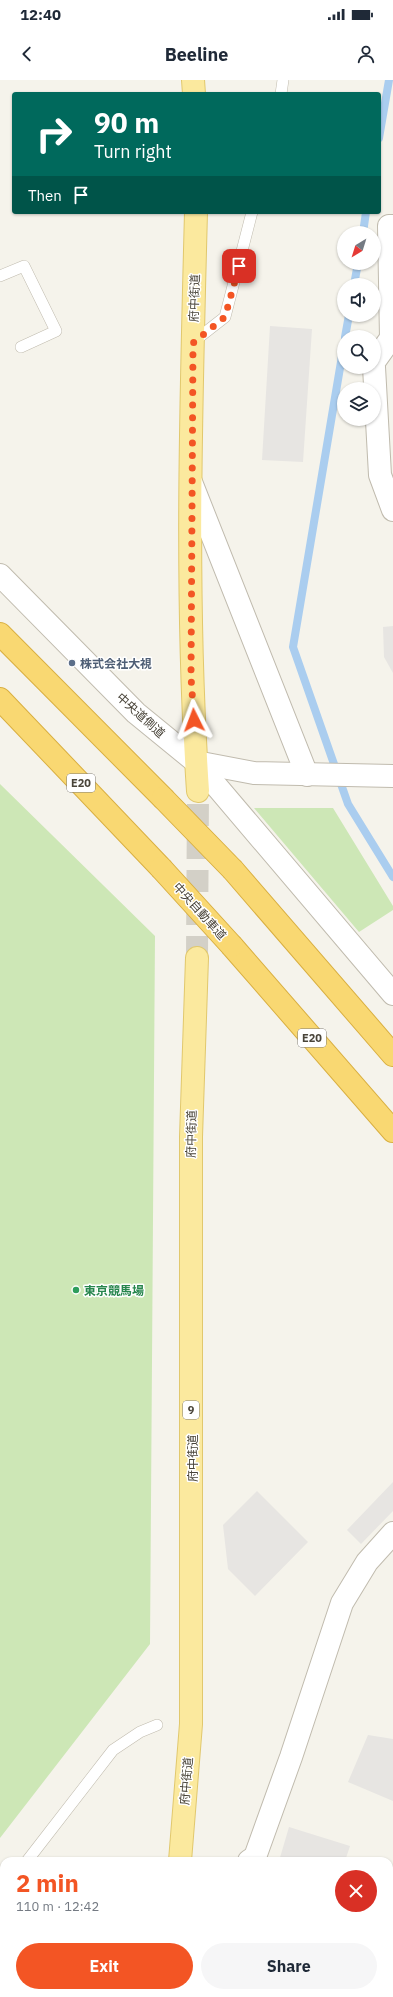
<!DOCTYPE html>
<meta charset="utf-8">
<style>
:root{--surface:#fff;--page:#f6f6f7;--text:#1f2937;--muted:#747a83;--accent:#f35524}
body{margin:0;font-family:"IBM Plex Sans","Noto Sans JP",sans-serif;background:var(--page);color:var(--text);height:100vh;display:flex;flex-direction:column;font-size:15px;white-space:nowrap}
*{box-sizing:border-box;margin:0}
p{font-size:13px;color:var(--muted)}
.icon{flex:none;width:22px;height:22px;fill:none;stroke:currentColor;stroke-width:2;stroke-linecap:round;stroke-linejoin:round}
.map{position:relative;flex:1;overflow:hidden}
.side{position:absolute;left:0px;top:1777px;width:393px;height:140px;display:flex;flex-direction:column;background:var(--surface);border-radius:12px 12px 0 0;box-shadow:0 1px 3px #0004}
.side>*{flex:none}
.guide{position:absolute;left:12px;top:12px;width:369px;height:122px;border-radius:4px;box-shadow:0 1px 3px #0004;background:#00695c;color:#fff;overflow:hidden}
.needle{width:26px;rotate:218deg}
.buttons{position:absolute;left:337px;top:146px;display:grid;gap:8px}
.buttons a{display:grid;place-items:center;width:44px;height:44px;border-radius:50%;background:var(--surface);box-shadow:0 1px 3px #0004;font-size:20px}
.pin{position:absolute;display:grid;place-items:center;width:34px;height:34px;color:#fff;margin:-17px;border-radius:8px;box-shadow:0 2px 6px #0006}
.me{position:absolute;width:44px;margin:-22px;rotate:357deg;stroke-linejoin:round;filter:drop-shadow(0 0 3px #0008)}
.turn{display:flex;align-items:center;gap:14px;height:84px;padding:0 16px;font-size:18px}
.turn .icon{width:52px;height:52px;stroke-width:2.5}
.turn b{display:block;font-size:28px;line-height:34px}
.then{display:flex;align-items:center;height:38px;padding:0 16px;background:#0003;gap:8px;font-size:15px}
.round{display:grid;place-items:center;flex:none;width:42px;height:42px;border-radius:21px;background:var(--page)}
.overview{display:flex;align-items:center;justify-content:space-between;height:68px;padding:0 16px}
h1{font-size:24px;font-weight:700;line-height:30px;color:var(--accent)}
.button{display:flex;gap:8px;margin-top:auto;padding:8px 16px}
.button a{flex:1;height:46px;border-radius:24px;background:var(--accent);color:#fff;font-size:16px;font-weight:700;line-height:46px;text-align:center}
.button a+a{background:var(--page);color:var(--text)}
.status{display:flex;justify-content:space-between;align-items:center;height:28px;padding:0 20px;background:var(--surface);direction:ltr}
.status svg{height:11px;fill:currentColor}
header{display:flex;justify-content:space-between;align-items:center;height:52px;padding:0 16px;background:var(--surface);font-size:18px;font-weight:700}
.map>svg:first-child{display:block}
.green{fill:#cde7b6}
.parking{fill:#e7e5e2}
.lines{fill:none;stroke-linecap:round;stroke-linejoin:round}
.stream{stroke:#aacdef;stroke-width:8}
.primary-tunnel{stroke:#d3d0c7;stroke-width:22;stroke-dasharray:22 11;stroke-linecap:butt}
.service-casing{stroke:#c0bbae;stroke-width:12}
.minor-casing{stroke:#c0bbae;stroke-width:24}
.tertiary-casing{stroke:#c0bbae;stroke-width:24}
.primary-casing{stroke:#e1c86d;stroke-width:24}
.motorway-casing{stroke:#d9af41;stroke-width:24}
.service{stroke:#fff;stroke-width:11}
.minor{stroke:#fff;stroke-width:22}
.tertiary{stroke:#fff;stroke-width:22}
.primary{stroke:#fbe99e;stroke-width:22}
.motorway{stroke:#f9d872;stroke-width:22}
.motorway-bridge-casing{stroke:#d9af41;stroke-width:24;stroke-linecap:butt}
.motorway-bridge{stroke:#f9d872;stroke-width:22}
.route{stroke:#f35524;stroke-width:7;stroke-dasharray:0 12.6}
.service-dot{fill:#5c6f8a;stroke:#fff;stroke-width:1.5}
.leisure-dot{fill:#2e9e5b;stroke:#fff;stroke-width:1.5}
.labels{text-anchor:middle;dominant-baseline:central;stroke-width:3;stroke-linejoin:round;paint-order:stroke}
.shield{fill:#fff;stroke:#807c74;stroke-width:1}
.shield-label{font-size:11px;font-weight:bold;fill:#494439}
.street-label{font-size:12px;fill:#494439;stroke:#fff}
.service-label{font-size:12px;font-weight:bold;fill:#4e5e75;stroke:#fff;text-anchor:start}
.leisure-label{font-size:12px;font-weight:bold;fill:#27864d;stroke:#fff;text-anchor:start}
</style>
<div class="status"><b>12:40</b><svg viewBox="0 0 49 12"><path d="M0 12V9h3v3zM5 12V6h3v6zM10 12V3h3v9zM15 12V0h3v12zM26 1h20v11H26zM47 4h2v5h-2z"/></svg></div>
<header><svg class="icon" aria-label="back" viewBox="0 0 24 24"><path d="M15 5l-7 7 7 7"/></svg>Beeline<svg class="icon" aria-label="person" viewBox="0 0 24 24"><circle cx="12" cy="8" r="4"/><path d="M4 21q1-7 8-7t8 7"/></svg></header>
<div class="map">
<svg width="393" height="1917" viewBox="0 0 393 1917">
<rect width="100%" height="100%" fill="#f5f3eb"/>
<!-- green -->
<path class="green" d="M0,704L155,856L150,1564L0,1758Z
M254,728H333L393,826V830L359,852Z"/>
<!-- parking -->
<path class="parking" d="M270,246L312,249L303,382L262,380Z
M393,546V593L384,577L383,547Z
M393,1402V1431L361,1464L347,1450Z
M257,1411L308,1462L255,1516L228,1489L223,1445Z
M368,1655L393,1659V1721L348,1702Z
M289,1747L350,1766L345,1781H279Z"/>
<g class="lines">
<!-- stream -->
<path class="stream" d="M379,58L389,0
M363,153L366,132
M354,205L358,183
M345,257L349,235
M344,264L293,567L348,724L393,797"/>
<!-- primary-tunnel -->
<path class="primary-tunnel" d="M197,878L198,711"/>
<defs>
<path id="service" d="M281,14L283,0
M0,196L24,186L56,251L21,267
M193,262L225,237L252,132
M27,1781L113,1670L140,1652L157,1645
M0,1824L4,1817"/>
<path id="minor" d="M374,282L391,258L389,146H393
M374,287L380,395L393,430
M191,402L307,695
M196,682L393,914
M249,1781L255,1777L291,1677L342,1523L367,1482L393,1453"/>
<path id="tertiary" d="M0,495L136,633L196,682L254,693L393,696"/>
<path id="primary" d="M193,0L194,14
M196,132C191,325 185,519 198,711
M180,1781L191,1644V1057L197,878
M160,1917L161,1913"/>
<path id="motorway" d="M0,554L163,718
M0,619L161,788
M233,790L393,975
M232,866L393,1051"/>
</defs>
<!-- service casing -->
<use href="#service" class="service-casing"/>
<!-- minor casing -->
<use href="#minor" class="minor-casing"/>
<!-- tertiary casing -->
<use href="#tertiary" class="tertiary-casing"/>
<!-- primary casing -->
<use href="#primary" class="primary-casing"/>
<!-- motorway casing -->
<use href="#motorway" class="motorway-casing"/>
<!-- service -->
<use href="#service" class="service"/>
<!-- minor -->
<use href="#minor" class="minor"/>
<!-- tertiary -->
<use href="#tertiary" class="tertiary"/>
<!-- primary -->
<use href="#primary" class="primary"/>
<!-- motorway -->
<use href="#motorway" class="motorway"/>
<defs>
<path id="motorway-bridge" d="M163,718L233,790
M161,788L232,866"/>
</defs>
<!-- motorway-bridge casing -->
<use href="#motorway-bridge" class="motorway-bridge-casing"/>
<!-- motorway-bridge -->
<use href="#motorway-bridge" class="motorway-bridge"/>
</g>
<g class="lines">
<!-- route -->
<path class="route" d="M194,640L191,597L193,263L225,237L239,186"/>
</g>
<!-- markers -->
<circle class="service-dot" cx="72" cy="583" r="4"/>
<circle class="leisure-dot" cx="76" cy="1210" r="4"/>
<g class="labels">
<!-- shield labels -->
<g class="shield">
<rect x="67" y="694" width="28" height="18" rx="3"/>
<rect x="298" y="949" width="28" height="18" rx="3"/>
<rect x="183" y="1321" width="16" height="18" rx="3"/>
</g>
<g class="shield-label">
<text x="81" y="703">E20</text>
<text x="312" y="958">E20</text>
<text x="191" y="1330">9</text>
</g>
<!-- street labels -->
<g class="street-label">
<text transform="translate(194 218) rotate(-88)">府中街道</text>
<text transform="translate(141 635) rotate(42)">中央道側道</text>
<text transform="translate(200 831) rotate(48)">中央自動車道</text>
<text transform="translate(191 1054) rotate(-89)">府中街道</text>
<text transform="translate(192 1378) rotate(-90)">府中街道</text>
<text transform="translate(186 1701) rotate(-85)">府中街道</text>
</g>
<!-- service labels -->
<g class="service-label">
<text x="80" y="583">株式会社大視</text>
</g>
<!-- leisure labels -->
<g class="leisure-label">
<text x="84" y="1210">東京競馬場</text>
</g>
</g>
</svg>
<div class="buttons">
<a><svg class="needle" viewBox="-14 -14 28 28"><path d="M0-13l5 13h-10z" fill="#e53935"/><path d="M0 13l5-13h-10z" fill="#747a83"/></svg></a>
<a><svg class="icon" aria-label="sound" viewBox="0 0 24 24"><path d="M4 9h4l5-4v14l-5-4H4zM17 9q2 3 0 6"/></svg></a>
<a><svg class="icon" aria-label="search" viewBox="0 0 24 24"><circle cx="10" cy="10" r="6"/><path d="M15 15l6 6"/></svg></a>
<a><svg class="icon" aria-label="layers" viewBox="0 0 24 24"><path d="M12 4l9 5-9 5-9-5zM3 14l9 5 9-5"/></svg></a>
</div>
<div class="pin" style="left:239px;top:186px;background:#d93025"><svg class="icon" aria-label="arrive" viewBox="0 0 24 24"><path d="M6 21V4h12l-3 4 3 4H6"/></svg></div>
<svg class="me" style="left:194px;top:640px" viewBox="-20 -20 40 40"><path d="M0-17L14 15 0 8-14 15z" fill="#f35524" stroke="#fff" stroke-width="4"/></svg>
<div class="guide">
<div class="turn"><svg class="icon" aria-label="right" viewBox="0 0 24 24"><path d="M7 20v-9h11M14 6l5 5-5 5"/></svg><div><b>90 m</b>Turn right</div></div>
<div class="then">Then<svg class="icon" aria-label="arrive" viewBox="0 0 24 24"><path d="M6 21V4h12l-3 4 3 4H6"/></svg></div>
</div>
<section class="side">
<div class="overview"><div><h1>2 min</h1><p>110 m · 12:42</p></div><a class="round" style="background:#d93025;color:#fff"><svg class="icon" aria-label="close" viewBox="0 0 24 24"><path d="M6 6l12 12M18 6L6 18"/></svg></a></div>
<div class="button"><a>Exit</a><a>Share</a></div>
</section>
</div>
